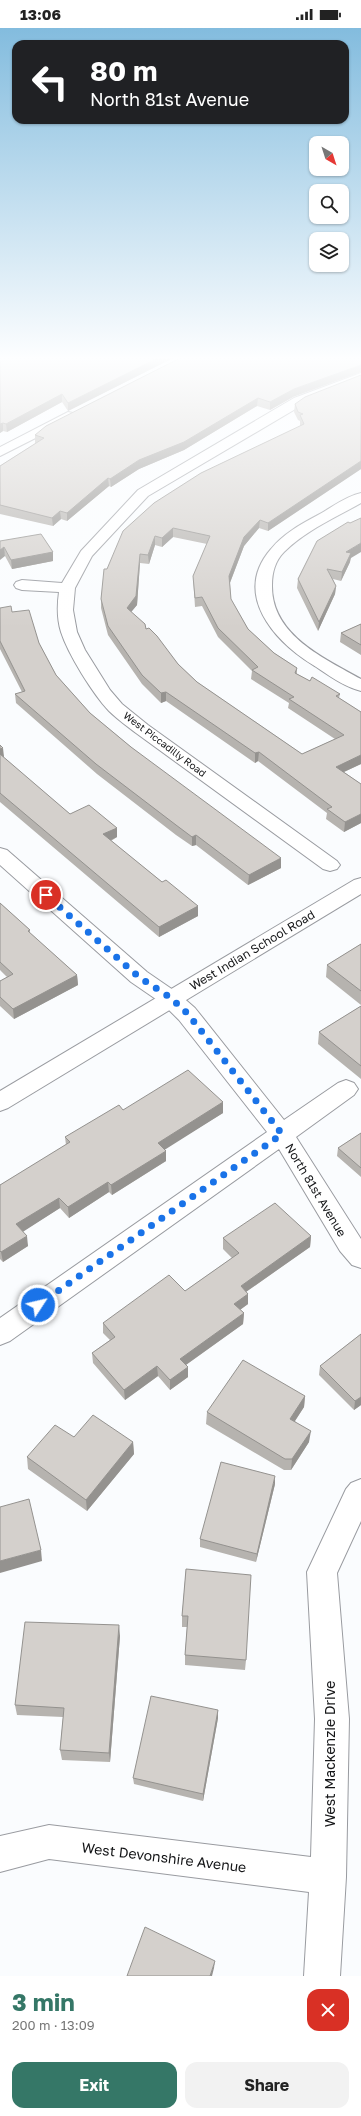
<!DOCTYPE html>
<meta charset="utf-8">
<style>
:root{--surface:#fff;--page:#f2f2f2;--text:#222;--muted:#767676;--accent:#357767}
body{margin:0;font-family:"Golos Text",sans-serif;background:var(--page);color:var(--text);height:100vh;display:flex;flex-direction:column;font-size:15px;white-space:nowrap}
*{box-sizing:border-box;margin:0}
p{font-size:13px;color:var(--muted)}
.icon{flex:none;width:22px;height:22px;fill:none;stroke:currentColor;stroke-width:2;stroke-linecap:round;stroke-linejoin:round}
.map{position:relative;height:1948px;overflow:hidden}
.details{display:flex;flex-direction:column;background:var(--surface);flex:1}
.details>*{flex:none}
.hud{position:absolute;left:12px;top:12px;width:337px;height:84px;border-radius:12px;box-shadow:0 1px 3px #0004;background:#202124;color:#fff;overflow:hidden}
.needle{width:26px;rotate:141deg}
.buttons{position:absolute;left:309px;top:108px;display:grid;gap:8px}
.buttons a{display:grid;place-items:center;width:40px;height:40px;border-radius:8px;background:var(--surface);box-shadow:0 1px 3px #0004;font-size:20px}
.pin{position:absolute;display:grid;place-items:center;width:34px;height:34px;color:#fff;margin:-17px;border:2px solid #fff;border-radius:50%;box-shadow:0 1px 4px #0007}
.me{position:absolute;width:44px;margin:-22px;rotate:55deg;stroke-linejoin:round;filter:drop-shadow(0 0 3px #0008)}
.turn{display:flex;align-items:center;gap:14px;height:84px;padding:0 12px;font-size:18px}
.turn .icon{width:52px;height:52px;stroke-width:2.5}
.turn b{display:block;font-size:28px;line-height:34px}
.round{display:grid;place-items:center;flex:none;width:42px;height:42px;border-radius:12px;background:var(--page)}
.headline{display:flex;align-items:center;justify-content:space-between;height:68px;padding:0 12px}
h1{font-size:24px;font-weight:700;line-height:30px;color:var(--accent)}
.button{display:flex;gap:8px;margin-top:auto;padding:8px 12px}
.button a{flex:1;height:46px;border-radius:12px;background:var(--accent);color:#fff;font-size:16px;font-weight:700;line-height:46px;text-align:center}
.button a+a{background:var(--page);color:var(--text)}
.status{display:flex;justify-content:space-between;align-items:center;height:28px;padding:0 20px;background:var(--surface);direction:ltr}
.status svg{height:11px;fill:currentColor}
.map>svg:first-child{display:block}
.lines{fill:none;stroke-linecap:round;stroke-linejoin:round}
.minor-casing{stroke:#999ba0;stroke-width:2}
.major-casing{stroke:#999ba0;stroke-width:2}
.minor{fill:#fff;fill-rule:evenodd}
.major{fill:#fff;fill-rule:evenodd}
.wall{fill:#b6b3af;fill-rule:evenodd}
.shaded-wall{fill:#94928f}
.building{fill:#d4d0cc;stroke:#94928f;fill-rule:evenodd}
.route{stroke:#1a73e8;stroke-width:7;stroke-dasharray:0 12.6}
.labels{text-anchor:middle;dominant-baseline:central;stroke-width:3;stroke-linejoin:round;paint-order:stroke}
.far-street-label{font-size:10px;fill:#141517;stroke:#fff}
.street-label{font-size:12px;fill:#141517;stroke:#fff}
.near-street-label{font-size:14px;fill:#141517;stroke:#fff}
</style>
<div class="status"><b>13:06</b><svg viewBox="0 0 49 12"><path d="M0 12V9h3v3zM5 12V6h3v6zM10 12V3h3v9zM15 12V0h3v12zM26 1h20v11H26zM47 4h2v5h-2z"/></svg></div>
<div class="map">
<svg width="361" height="1948" viewBox="0 0 361 1948">
<rect width="100%" height="100%" fill="#fafcfe"/>
<g class="lines">
<defs>
<path id="minor" d="M361,345V353L304,376L148,468L92,528L75,560L73,582L77,604L85,622L110,662L122,676L148,697L337,833L340,837L337,841L330,843L323,841L136,705C127,698 117,691 109,683C93,666 68,626 61,604C57,591 57,578 59,564L22,562L16,560L14,557L16,554L22,552L62,555L81,523L138,462L294,370Z
M68,384L73,385L74,388L73,391L0,428V419Z
M361,465V475C335,490 306,502 284,524C275,533 272,545 272,557C271,607 324,630 361,651V663C344,659 327,646 313,637C274,613 232,566 271,521C283,506 301,496 318,487C331,480 346,468 361,465Z
M0,820L7,822L147,944L179,966L195,980L284,1092L338,1055L346,1052L354,1055L358,1061L354,1067L296,1109L361,1211V1240L352,1237L340,1223L279,1121L10,1313L0,1317V1290L267,1104L179,992L163,976L131,954L0,837Z
M361,1451V1493L337,1545L349,1691L346,1849L340,1948H304L309,1864L49,1831L0,1844V1808L49,1797L311,1829L315,1691L307,1544L346,1461L351,1455Z"/>
<path id="major" d="M361,850V866L8,1080L0,1083V1063L354,852Z"/>
</defs>
<!-- minor casing -->
<use href="#minor" class="minor-casing"/>
<!-- major casing -->
<use href="#major" class="major-casing"/>
<!-- minor -->
<use href="#minor" class="minor"/>
<!-- major -->
<use href="#major" class="major"/>
</g>
<!-- wall -->
<path class="wall" d="M0,327H179L68,383L62,374L7,404L3,403L0,405Z
M186,327L293,369L270,382L257,378L184,422L139,441L111,459L109,458L67,493L61,491L53,498L0,486V438L36,415H35V407Z
M361,347V441L268,503L259,500L244,518L230,555L231,571L248,601L274,625L297,640V646L310,653L340,666L339,670L361,684V736L344,744L361,756V795L344,804L326,791L327,785L258,733L255,735L166,673L161,675L142,656L108,607L101,580V571L107,541L300,398V393L298,392L294,384L295,376ZM173,509L207,516L193,548L195,579L202,578L218,609L252,643L251,651L289,675L288,680L335,711L302,726L197,654L178,636L131,584L137,577L140,535L149,536L155,517L162,519Z
M350,495V534L341,553L333,551L336,558L335,566L318,603L297,560L298,551Z
M0,513L53,524V533L12,541L5,528Z
M0,580L12,584L39,615L56,647L90,685L131,719L281,840L248,857L196,817L192,818L176,807L97,746L16,675L15,666L22,664L0,621Z
M361,596V627L340,614L341,605Z
M0,717L4,729V730L70,786L117,800V809L111,813L162,854L198,878V888L159,909L0,774Z
M0,875L30,902V905L77,947L78,957L14,991L0,978V953L7,949L0,942Z
M361,916V977L326,949L327,937Z
M361,978V1051L318,1016L319,1004Z
M223,1074V1085L164,1121L166,1123V1133L112,1167L109,1164L69,1190L60,1180L23,1203L28,1218L3,1234L0,1231V1157L66,1117L65,1109L123,1082Z
M361,1105V1149L337,1128L338,1120Z
M311,1208L310,1219L246,1264L248,1266V1276L240,1282L244,1285L243,1296L186,1337L188,1349L170,1362L158,1348L125,1372L93,1335L92,1325L110,1312L103,1305V1295L185,1263L232,1230L223,1221V1210Z
M361,1306V1377L354,1382L319,1347L320,1338Z
M305,1368L304,1379L295,1393L309,1414L291,1442H284L206,1396L207,1384Z
M74,1409L133,1414L134,1426L87,1483L28,1441L27,1429Z
M275,1456L256,1534L200,1519V1511Z
M186,1541L246,1632L245,1642L185,1637V1627L187,1599H182V1588Z
M120,1608L110,1734L62,1732L60,1722L63,1689L17,1687L15,1677Z
M218,1682V1690L203,1773L134,1756L133,1750Z"/>
<!-- shaded-wall -->
<path class="shaded-wall" d="M164,327H179L68,383V375Z
M361,337V344L293,369L270,382V374L294,361Z
M62,366V374L7,404L6,396Z
M258,370L257,378L184,422L139,441L111,459L110,451L139,432Z
M3,395V403L0,405V396Z
M361,433V441L268,503V495Z
M108,450L109,458L67,493V485Z
M60,483L61,491L53,498L52,490Z
M260,492L259,500L244,518L229,557V548L244,509Z
M173,500V509L162,519V510Z
M155,508V517L149,536L148,527Z
M361,515V524L351,530L350,534L341,553L342,544L346,524Z
M4,519L5,528L0,532V522Z
M53,524V533L12,541L11,532Z
M140,526V535L137,577L127,589V580Z
M336,558L335,566L318,603L319,594Z
M166,664V673L161,675V665Z
M3,720L4,729L0,731V721Z
M259,724L258,733L255,735V725Z
M361,727V736L335,748L336,739Z
M361,786V795L344,804L345,794Z
M117,800V809L103,816V806Z
M196,807V817L192,818V809Z
M281,830V840L248,857L249,847Z
M198,878V888L159,909V899Z
M77,947L78,957L14,991L13,981Z
M223,1074V1085L158,1126V1115Z
M166,1123V1133L112,1167L111,1157Z
M108,1154L109,1164L69,1190L68,1179Z
M59,1170L60,1180L18,1207L16,1196Z
M27,1208L28,1218L3,1234L1,1224Z
M311,1208L310,1219L240,1268L241,1258Z
M248,1266V1276L234,1286V1276Z
M244,1285L243,1296L180,1341V1331Z
M157,1338L158,1348L125,1372L124,1362Z
M188,1339V1349L170,1362V1352Z
M305,1368L304,1379L289,1402L290,1391Z
M361,1369V1377L354,1382L355,1373Z
M311,1403L309,1414L291,1442L292,1431Z
M133,1414L134,1426L87,1483L86,1472Z
M275,1448V1456L256,1534L257,1526Z
M41,1522L42,1533L0,1545V1533Z
M119,1597L120,1608L110,1734L109,1725Z
M218,1682V1690L203,1773V1766Z
M215,1933L214,1940L212,1948H210Z"/>
<!-- building -->
<path class="building" d="M0,327H164L68,375L62,366L6,396L3,395L0,396Z
M186,327H361V337L294,361L270,374L258,370L184,414L139,432L110,451L108,450L67,485L60,483L52,490L0,477V438L44,410L35,407L46,398Z
M361,347V433L268,495L260,492L244,509L229,548L231,571L248,601L274,625L297,640L295,645L310,653L312,649L340,666L336,668L361,684V727L336,739L361,756V786L345,794L327,781L332,779L259,724L255,725L166,664L161,665L142,647L108,598L101,571L104,541H107L123,503L154,475L201,445L304,396L300,387L303,386L298,384L295,376L305,369ZM173,500L210,508L193,548L195,570L202,569L218,600L258,639L252,642L294,669L289,671L344,707L302,726L197,654L178,636L157,608L149,600L146,601L145,596L127,580L136,568L140,526L148,527L155,508L162,510Z
M361,490V515L346,524L351,525L342,544L327,541L336,558L319,594L298,551L317,513L348,494L350,495Z
M41,506L53,524L11,532L4,519L0,522V513Z
M11,578L12,584L29,582L39,615L56,647L90,685L131,719L281,830L249,847L196,807L192,809L176,797L96,736L15,666L25,663L0,613V580Z
M361,596V617L341,605Z
M0,717L3,720L0,721Z
M0,726L70,786L89,777L117,800L103,806L162,854L166,852L198,878L159,899L0,765Z
M0,875L30,902L28,903L77,947L13,981L0,969V953L13,946L0,934Z
M361,916V963L327,937Z
M361,978V1038L319,1004Z
M188,1042L223,1074L158,1115L166,1123L111,1157L108,1154L68,1179L59,1170L16,1196L27,1208L1,1224L0,1223V1157L70,1114L65,1109L119,1077L123,1082Z
M361,1105V1140L338,1120Z
M275,1175L311,1208L241,1258L248,1266L234,1276L244,1285L180,1331L188,1339L170,1352L157,1338L124,1362L92,1325L115,1309L103,1295L169,1247L185,1263L239,1225L223,1210Z
M361,1306V1369L355,1373L320,1338Z
M243,1332L305,1368L290,1391L311,1403L292,1431H285L207,1384Z
M93,1387L133,1414L86,1472L27,1429L55,1397L74,1409Z
M221,1434L275,1448L257,1526L200,1511Z
M29,1471L41,1522L0,1533V1479Z
M186,1541L251,1547L246,1632L185,1627L188,1588H182Z
M25,1594L119,1597L109,1725L60,1722L64,1680L15,1677Z
M151,1668L218,1682L203,1766L133,1750Z
M145,1899L215,1933L210,1948H127Z"/>
<!-- sky -->
<linearGradient id="sky" x2="0" y2="1"><stop stop-color="#83bcde"/><stop offset="0.55" stop-color="#fdfeff"/><stop offset="1" stop-color="#fdfeff" stop-opacity="0"/></linearGradient>
<rect width="361" height="600" fill="url(#sky)"/>
<g class="lines">
<!-- route -->
<path class="route" d="M38,1277L282,1106L188,986L171,970L139,949L46,867"/>
</g>
<g class="labels">
<!-- far-street labels -->
<g class="far-street-label">
<text transform="translate(165 716) rotate(37)">West Piccadilly Road</text>
</g>
<!-- street labels -->
<g class="street-label">
<text transform="translate(252 922) rotate(-31)">West Indian School Road</text>
<text transform="translate(316 1162) rotate(59)">North 81st Avenue</text>
</g>
<!-- near-street labels -->
<g class="near-street-label">
<text transform="translate(329 1726) rotate(-90)">West Mackenzie Drive</text>
<text transform="translate(164 1829) rotate(7)">West Devonshire Avenue</text>
</g>
</g>
</svg>
<div class="buttons">
<a><svg class="needle" viewBox="-14 -14 28 28"><path d="M0-13l5 13h-10z" fill="#e53935"/><path d="M0 13l5-13h-10z" fill="#767676"/></svg></a>
<a><svg class="icon" aria-label="search" viewBox="0 0 24 24"><circle cx="10" cy="10" r="6"/><path d="M15 15l6 6"/></svg></a>
<a><svg class="icon" aria-label="layers" viewBox="0 0 24 24"><path d="M12 4l9 5-9 5-9-5zM3 14l9 5 9-5"/></svg></a>
</div>
<div class="pin" style="left:46px;top:867px;background:#d93025"><svg class="icon" aria-label="arrive" viewBox="0 0 24 24"><path d="M6 21V4h12l-3 4 3 4H6"/></svg></div>
<svg class="me" style="left:38px;top:1277px" viewBox="-20 -20 40 40"><circle r="17" fill="#1a73e8" stroke="#fff" stroke-width="3"/><path d="M0-11L8 9 0 5-8 9z" fill="#fff"/></svg>
<div class="hud">
<div class="turn"><svg class="icon" aria-label="left" viewBox="0 0 24 24"><path d="M17 20v-9H6M10 6l-5 5 5 5"/></svg><div><b>80 m</b>North 81st Avenue</div></div>
</div>
</div>
<section class="details">
<div class="headline"><div><h1>3 min</h1><p>200 m · 13:09</p></div><a class="round" style="background:#d93025;color:#fff"><svg class="icon" aria-label="close" viewBox="0 0 24 24"><path d="M6 6l12 12M18 6L6 18"/></svg></a></div>
<div class="button"><a>Exit</a><a>Share</a></div>
</section>
